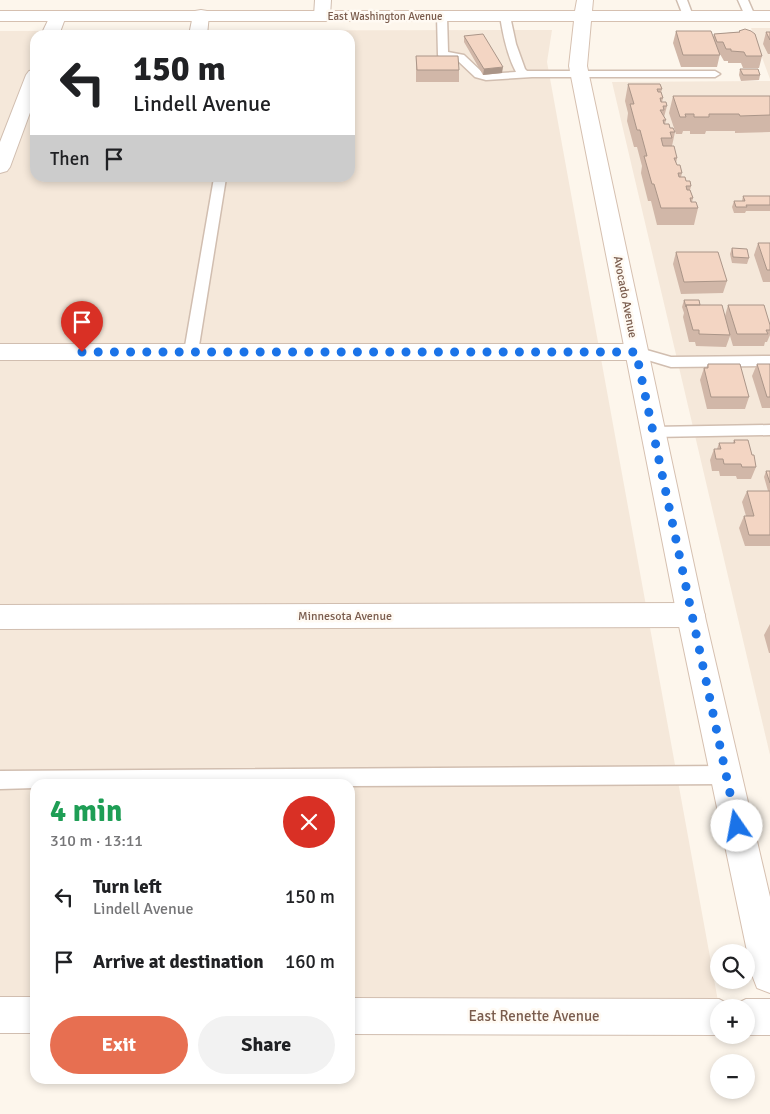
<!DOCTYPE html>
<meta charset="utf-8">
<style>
:root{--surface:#fff;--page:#f2f2f2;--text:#202124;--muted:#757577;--accent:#e76f51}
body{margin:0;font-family:Signika,sans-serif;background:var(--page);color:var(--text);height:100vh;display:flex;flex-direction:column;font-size:19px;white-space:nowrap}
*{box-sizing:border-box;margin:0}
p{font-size:16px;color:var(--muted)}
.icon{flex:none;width:28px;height:28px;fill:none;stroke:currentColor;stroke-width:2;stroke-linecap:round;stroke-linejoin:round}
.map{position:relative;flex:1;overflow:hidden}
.drawer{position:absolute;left:30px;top:779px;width:325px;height:305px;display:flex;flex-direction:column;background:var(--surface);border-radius:15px;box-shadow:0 2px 8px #0003}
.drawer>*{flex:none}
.banner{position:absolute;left:30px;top:30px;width:325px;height:152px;border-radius:15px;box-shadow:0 2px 8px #0003;background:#fff;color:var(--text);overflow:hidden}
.tools{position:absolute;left:710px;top:944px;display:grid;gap:10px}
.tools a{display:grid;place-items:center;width:45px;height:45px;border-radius:50%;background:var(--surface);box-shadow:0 2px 8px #0003;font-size:25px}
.pin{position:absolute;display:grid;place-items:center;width:42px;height:42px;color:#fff;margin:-51px -21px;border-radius:50% 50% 50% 0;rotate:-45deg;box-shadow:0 0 5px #0007}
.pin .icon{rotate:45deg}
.me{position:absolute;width:55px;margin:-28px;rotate:348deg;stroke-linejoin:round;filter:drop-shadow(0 0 4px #0008)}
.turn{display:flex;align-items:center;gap:18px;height:105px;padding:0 20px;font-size:22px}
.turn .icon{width:65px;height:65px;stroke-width:2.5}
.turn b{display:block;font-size:35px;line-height:42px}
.then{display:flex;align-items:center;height:48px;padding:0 20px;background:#0003;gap:10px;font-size:19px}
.round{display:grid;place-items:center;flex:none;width:52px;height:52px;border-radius:26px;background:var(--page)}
.headline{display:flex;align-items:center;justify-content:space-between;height:85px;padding:0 20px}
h1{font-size:30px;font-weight:700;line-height:38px;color:#1e9e55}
.primary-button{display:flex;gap:10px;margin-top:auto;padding:10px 20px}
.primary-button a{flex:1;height:58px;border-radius:30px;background:var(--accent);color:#fff;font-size:20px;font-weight:700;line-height:58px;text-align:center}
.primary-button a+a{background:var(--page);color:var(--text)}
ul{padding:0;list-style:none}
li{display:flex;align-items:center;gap:15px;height:65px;padding:0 20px}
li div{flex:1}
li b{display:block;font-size:19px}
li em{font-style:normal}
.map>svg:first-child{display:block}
.residential{fill:#f5e8da;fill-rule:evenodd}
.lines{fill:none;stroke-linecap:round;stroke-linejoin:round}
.lane-casing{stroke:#d1beb0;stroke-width:3}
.street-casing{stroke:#d1beb0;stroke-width:2}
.secondary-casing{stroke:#d6c0b0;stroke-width:2}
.lane{fill:#fff;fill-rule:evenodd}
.street{fill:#fff;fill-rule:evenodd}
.secondary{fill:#fff;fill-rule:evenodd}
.wall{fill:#d1b7a8}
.shaded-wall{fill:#aa9588}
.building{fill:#f3d5c3;stroke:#aa9588}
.route{stroke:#1a73e8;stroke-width:9;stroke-dasharray:0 16.2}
.labels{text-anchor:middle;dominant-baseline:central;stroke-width:5;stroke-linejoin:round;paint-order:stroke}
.far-street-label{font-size:11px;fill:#7a5c4d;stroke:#fffaf3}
.street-label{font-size:12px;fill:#7a5c4d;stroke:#fffaf3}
.near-street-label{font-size:15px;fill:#7a5c4d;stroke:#fffaf3}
</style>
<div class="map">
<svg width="770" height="1114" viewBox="0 0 770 1114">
<rect width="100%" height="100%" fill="#fdf6ec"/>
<!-- residential -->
<path class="residential" d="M751,28H770V79Z
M552,30L547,62L718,1001H350V784H35V1000H0V31ZM35,35H350V178H35Z
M770,81V755L612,82Z"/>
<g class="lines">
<defs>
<path id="lane" d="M677,0H687L693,16L692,18H684Z
M738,0H748L755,16L754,18H746Z
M442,13L447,16L448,52L464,55L483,73L486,74L516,72C507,55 503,35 500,16L505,13L510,16L516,44L525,69L527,71H715L720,74L715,77H532L486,80L475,77L457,60L439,57L438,55L437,16Z
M214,178H226L198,352L196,355H186L184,352Z
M636,347L671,357L770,356V366L671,367L631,355L629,352L631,349Z
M770,425V435L653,437L648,436L646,432L648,428L653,427Z
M726,766L733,769L735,775L733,781L726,784L350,786V784H35V788L0,789V771Z"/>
<path id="street" d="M315,0H331L330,16L328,20H316L314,16Z
M201,10L207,11L209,15L207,35H189L193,15L195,11Z
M58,11L64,12L66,16L59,35H41L52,12Z
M35,70V99L10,167L7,171L0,173V142L26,75L29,71Z
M0,344H636L644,346L648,352L644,358L636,360H0Z
M691,603L701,607L705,615L701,623L691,627L0,629V605Z
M0,997H35V1033H0Z
M350,998L719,999L732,1006L746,999H770V1035H745L746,1008H719V1035L350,1034Z"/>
<path id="secondary" d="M577,0H593L592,11H770V21H591L587,66L706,621L770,897V993L757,988L752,975L678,621L569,66L574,21H0V11H575Z"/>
</defs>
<!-- lane casing -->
<use href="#lane" class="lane-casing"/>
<!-- street casing -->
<use href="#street" class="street-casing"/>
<!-- secondary casing -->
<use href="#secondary" class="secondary-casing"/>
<!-- lane -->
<use href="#lane" class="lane"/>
<!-- street -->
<use href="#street" class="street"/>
<!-- secondary -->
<use href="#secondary" class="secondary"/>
</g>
<!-- wall -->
<path class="wall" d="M676,31L713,37L714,34L739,32V31L762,56L759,68H743L741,63H728V61H724L720,54L717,67H681L673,43Z
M766,32H770V54H768L763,44Z
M464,36L502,73L483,75L464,42Z
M416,56L459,70V82H416Z
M740,69L760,75L759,80L741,81L739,75Z
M628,84L662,89L661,93L663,98L662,102L667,106L664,117L666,120L665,124L675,132L672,146L677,158L676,164L677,165L682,173L681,177L691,186L690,190L693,198L692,202L698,208L694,225H657L651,201H648L641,173L642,166L637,147H634L627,121L628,113L625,101Z
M673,96H770V132L735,133V131H706L705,134H690V131H683L682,134H676L669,113Z
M743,196H770V211H746L745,213H734L732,207L734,201H742Z
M758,243H770V282H763L754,255Z
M732,248L749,258L747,264L732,263L730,254Z
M676,252L727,281L723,293L681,294L673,264Z
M684,300L700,305L725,316L728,305L770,325V335L767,342H765L764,346H733L730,336L726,347L696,346L695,342H689L683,317L684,313L682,307Z
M708,364L749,397L745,409H707L700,380L704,368H706Z
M757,364H770V408H762L752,376Z
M734,440L756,467L751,479H737L736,476H720L719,471H712L710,460L714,449H717L719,443H733Z
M766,471H770V546H745L739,528L744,516H746L742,502L747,491H768L764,477Z
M770,624V653H769L764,635Z"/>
<!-- shaded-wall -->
<path class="shaded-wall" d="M503,67L502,73L483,75L484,69Z"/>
<!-- building -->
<path class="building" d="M745,29L751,31L755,34L762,56H746L744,52L731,51V49H726L723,42H717L714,34L740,32L739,31Z
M676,31H711L720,55H683Z
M766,32H770V40Z
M483,34L503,67L484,69L464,36Z
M416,56H458L459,70H417Z
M740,69H758L760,75H743Z
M628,84H660L662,89H657L658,92H661L663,98H660L661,102H666L667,106H663L664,110H660L666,120H663L664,124H669L670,128H673L675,132H670L672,138H661L663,146H674L677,158H674L677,165H680L682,173H678L679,177H685L686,181H690L691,186H686L687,190H690L693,198H690L691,202H696L698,208H661L654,184H652L644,156H647L640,130H637L630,104H634Z
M673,96H770V115L740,116L739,114H709V117H694V114H685L686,117H680Z
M743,196H770V205H746L747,207H736L734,201H745Z
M758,243H770V270H767Z
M732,248L747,249L749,258L733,257Z
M676,252H718L727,281L684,282Z
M684,300H699L700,305H686V307Z
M686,305H722L730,335L699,334V330H693Z
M728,305H764L770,325V330H766L768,334H737Z
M708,364H740L749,397H711L704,368H708Z
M757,364H770V397H767Z
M734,440H748L752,455H754L756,467H742L741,464H724L723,459H716L714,449H721L719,443H735Z
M766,471H770V483Z
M747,491H770V535H749L744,516H754Z"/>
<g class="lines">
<!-- route -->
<path class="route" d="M82,352H636L737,826"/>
</g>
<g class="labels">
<!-- far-street labels -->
<g class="far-street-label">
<text x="385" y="16">East Washington Avenue</text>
</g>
<!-- street labels -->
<g class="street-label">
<text transform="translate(625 297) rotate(79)">Avocado Avenue</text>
<text x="345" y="616">Minnesota Avenue</text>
</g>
<!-- near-street labels -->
<g class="near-street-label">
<text x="534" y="1016">East Renette Avenue</text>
</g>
</g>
</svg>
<div class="tools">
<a><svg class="icon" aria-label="search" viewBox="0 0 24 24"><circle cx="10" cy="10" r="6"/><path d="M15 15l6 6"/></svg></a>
<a>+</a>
<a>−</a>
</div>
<div class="pin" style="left:82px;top:352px;background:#d93025"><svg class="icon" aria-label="arrive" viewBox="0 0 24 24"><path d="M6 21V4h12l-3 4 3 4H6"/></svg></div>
<svg class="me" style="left:737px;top:826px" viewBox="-20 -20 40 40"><circle r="19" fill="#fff"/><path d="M0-13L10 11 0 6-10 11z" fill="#1a73e8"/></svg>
<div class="banner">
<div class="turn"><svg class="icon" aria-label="left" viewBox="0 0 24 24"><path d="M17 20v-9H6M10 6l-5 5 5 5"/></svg><div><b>150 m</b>Lindell Avenue</div></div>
<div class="then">Then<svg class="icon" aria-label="arrive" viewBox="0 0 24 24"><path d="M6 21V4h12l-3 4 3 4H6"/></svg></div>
</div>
<section class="drawer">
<div class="headline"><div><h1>4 min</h1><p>310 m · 13:11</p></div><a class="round" style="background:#d93025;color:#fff"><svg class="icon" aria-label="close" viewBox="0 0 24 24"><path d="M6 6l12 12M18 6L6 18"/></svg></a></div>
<ul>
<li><svg class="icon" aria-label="left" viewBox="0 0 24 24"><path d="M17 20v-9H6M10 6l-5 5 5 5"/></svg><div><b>Turn left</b><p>Lindell Avenue</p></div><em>150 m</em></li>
<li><svg class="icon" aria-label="arrive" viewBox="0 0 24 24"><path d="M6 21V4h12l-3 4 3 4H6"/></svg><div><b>Arrive at destination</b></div><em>160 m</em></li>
</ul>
<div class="primary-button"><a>Exit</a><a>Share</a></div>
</section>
</div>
